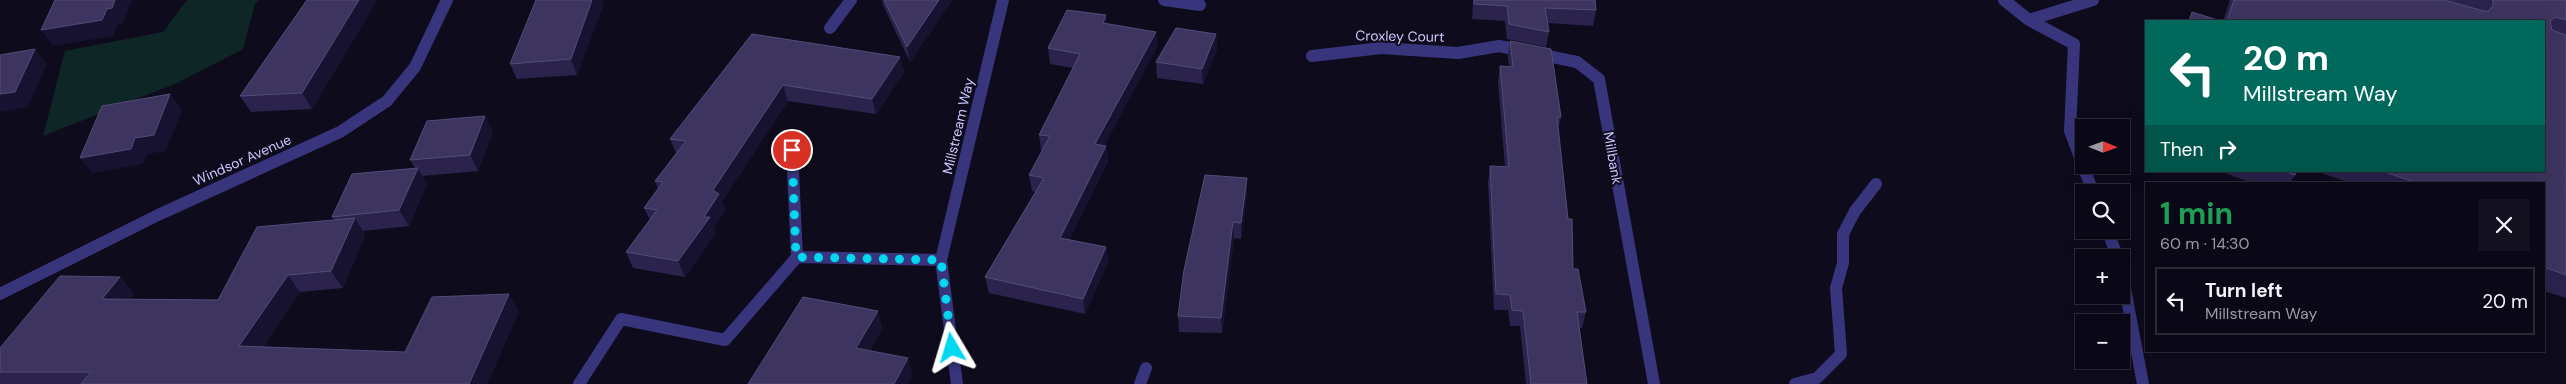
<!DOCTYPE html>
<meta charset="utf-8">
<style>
:root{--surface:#0a0816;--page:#13111f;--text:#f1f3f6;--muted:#999aa1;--line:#2a2935}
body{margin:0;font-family:"DM Sans",sans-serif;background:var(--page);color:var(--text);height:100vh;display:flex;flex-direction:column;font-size:19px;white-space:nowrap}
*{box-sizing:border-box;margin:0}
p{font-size:16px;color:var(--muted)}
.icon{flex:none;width:28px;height:28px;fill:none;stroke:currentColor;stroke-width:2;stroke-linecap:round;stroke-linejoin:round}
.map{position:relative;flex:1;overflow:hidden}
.details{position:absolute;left:2145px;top:182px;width:400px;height:170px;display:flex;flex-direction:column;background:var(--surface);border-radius:0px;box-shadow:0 5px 20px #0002,0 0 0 1px var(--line)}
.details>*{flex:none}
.hud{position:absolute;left:2145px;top:20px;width:400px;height:152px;border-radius:0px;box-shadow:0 5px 20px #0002,0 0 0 1px var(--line);background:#00695c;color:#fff;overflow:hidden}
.needle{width:32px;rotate:91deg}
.fabs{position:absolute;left:2075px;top:119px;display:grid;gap:10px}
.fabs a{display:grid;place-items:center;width:55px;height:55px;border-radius:0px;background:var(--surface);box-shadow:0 5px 20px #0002,0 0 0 1px var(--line);font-size:25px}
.pin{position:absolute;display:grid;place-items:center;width:42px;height:42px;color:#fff;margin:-21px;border:2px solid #fff;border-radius:50%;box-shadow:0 1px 5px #0007}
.me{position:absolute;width:55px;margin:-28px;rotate:353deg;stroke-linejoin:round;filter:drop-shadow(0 0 4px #0008)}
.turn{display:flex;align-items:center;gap:18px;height:105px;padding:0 15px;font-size:22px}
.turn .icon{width:65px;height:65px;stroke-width:2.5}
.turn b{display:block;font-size:35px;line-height:42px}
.then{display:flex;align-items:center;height:48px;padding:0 15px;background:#0003;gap:10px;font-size:19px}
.round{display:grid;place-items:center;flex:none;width:52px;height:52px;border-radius:0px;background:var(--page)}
.overview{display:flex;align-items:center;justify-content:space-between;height:85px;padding:0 15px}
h1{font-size:30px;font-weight:700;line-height:38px;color:#1e9e55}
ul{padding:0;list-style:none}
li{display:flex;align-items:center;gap:15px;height:68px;margin:0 10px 8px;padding:0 5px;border:2px solid var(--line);border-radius:0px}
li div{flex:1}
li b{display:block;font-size:19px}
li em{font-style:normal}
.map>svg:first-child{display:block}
.green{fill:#0e2726}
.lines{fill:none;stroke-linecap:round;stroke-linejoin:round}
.minor{stroke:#38357d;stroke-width:12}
.wall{fill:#2b234c}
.shaded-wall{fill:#181231}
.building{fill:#3d355f;stroke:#544c78}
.route{stroke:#00d8f2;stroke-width:9;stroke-dasharray:0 16.2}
.labels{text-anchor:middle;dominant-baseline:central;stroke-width:4;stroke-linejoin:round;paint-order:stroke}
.street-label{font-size:14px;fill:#cec7ff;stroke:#0e0b1d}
</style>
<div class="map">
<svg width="2566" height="384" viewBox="0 0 2566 384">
<rect width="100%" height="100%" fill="#0e0b1d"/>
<!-- green -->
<path class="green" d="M187,0H259L255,4L243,49L177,83L43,136L65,51L163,32Z"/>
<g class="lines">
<!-- minor -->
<path class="minor" d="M1164,0L1200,5
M2004,0L2029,20L2074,44L2070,131L2093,192
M2029,20L2093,0
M830,28L851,0
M1312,56L1381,48L1458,53L1499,46L1577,62L1599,79L1654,384
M792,150L797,257L941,260
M2107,230L2118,258
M2121,267L2143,384
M0,294L158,215L340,132L387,101L415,67L447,0
M579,384L621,319L725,340L797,257
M957,384L941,260L1003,0
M1140,384L1146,368
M1795,384L1817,378L1841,354L1836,288L1843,263V234L1855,211L1876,184"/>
</g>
<!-- wall -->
<path class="wall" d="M307,0H377L312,109L251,112L240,96Z
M882,0H952L910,62L883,5Z
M1473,0H1595L1596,10L1593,26L1548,23L1549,32L1546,47L1507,39L1505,21L1472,19Z
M2230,0H2566V298L2544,291V184H2353L2316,171H2544V21H2223Z
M604,2L577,75L517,79L510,64Z
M1106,15L1107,24L1156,32L1157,47L1104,145L1106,146L1108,161L1069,240L1106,247L1108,262L1085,314L989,293L985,277L1035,192L1032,191L1029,175L1043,151L1041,150L1039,135L1073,68L1050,64L1048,48Z
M752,34L900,57L904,72L876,114L788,101L722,201L725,210L714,227L716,233L685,277L633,268L626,252L650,220L644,208L658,189L655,181L676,153L670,139Z
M1216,34L1217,49L1203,84L1157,78L1156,62Z
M1510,41L1561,117L1558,129L1573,269L1586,312L1582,328L1579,327L1587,384H1526L1520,326H1510L1508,310H1494L1488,182L1490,166L1505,167L1498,82L1500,66L1509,67L1508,56Z
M493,132L478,171L422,176L427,184L409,226L363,231L365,235L343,288L300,292L263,347L405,352L519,311L487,384H0V348L120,277L134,294L130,299L218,300L334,220L332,217L415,168L410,160Z
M2219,171H2296L2295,175L2289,184H2255Z
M1247,178V194L1241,239L1234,238L1222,333L1179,332L1178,316Z"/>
<!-- shaded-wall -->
<path class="shaded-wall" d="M115,0H132L123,24L118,25L113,36L53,46L41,30L107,9Z
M359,0H377L312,109L302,93Z
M592,0H603L604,2L577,75L571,59Z
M939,0H952L910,62L907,47Z
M1106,15L1108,30L1103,23Z
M1156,32L1157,47L1097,160L1095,144Z
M1216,34L1217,49L1203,84L1202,69Z
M35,49L47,64L28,107L0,112V94Z
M900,57L904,72L876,114L872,99Z
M783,85L788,101L722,201L725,210L714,227L716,233L685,277L678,261L704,217L713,190Z
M170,94L182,110L166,151L147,154L143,164L92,173L80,158Z
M485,116L493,132L478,171L470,155Z
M1106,146L1108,161L1062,254L1060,238Z
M418,168L427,184L409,226L399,210Z
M1247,178V194L1241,239V223Z
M355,218L365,235L343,288L331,271Z
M1233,222L1234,238L1222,333L1221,318Z
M1106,247L1108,262L1085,314L1083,299Z
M288,275L300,292L252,363L239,346Z
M120,277L134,294L117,316L102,299Z
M509,294L519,311L487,384H469Z
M878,311L883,329L862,366L856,348Z
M908,358L913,376L908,384H894Z"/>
<!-- building -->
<path class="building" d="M55,0H115L112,8L107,9L102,20L41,30Z
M307,0H359L302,93L240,96Z
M536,0H592L571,59L510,64Z
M884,0H939L907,47Z
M1474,0H1595L1596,10L1545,8L1549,32L1509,24L1507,6L1474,4Z
M2234,0H2444L2484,11H2488L2493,6V1L2492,0H2566V20L2555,17L2550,21L2552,30L2566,35V275L2544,267V184H2420L2382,171H2544V21H2227Z
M1067,10L1106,15L1103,23L1156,32L1095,144L1106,146L1060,238L1106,247L1083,299L985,277L1044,178L1029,175L1050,136L1039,135L1080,54L1048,48Z
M2192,12L2221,21H2189Z
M1176,28L1216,34L1202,69L1156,62Z
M752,34L900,57L872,99L783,85L713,190L719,194L704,217H710L678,261L626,252L657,210L644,208L663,182L655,181L686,141L670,139Z
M1510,41L1551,49L1561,117H1557L1568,219H1572L1573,269H1578L1586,312H1577L1587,384H1531L1523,311L1512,310L1510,295L1496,294L1490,166L1509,167L1500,66L1513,67Z
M35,49L15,92L0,94V55Z
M170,94L154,135L135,138L131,149L80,158L102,106Z
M485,116L470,155L410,160L427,121Z
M418,168L399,210L332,217L352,174Z
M2283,171H2296L2295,175Z
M1205,175L1247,178L1241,223L1233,222L1221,318L1178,316L1184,270Z
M355,218L331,271L288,275L239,346L405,352L432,297L509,294L469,384H81L91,372H0V348L60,276L120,277L102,299L218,300L257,227Z
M803,297L878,311L856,348L908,358L894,384H748Z"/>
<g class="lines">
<!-- route -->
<path class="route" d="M792,150L796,257L941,260L952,348"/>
</g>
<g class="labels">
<!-- street labels -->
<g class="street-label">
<text transform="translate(1400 36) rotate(1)">Croxley Court</text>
<text transform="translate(958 126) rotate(-77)">Millstream Way</text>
<text transform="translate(1613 158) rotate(80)">Millbank</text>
<text transform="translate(242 160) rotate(-24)">Windsor Avenue</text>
</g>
</g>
</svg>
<div class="fabs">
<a><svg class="needle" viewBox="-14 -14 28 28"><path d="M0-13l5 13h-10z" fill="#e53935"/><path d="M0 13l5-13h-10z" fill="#999aa1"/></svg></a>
<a><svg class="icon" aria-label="search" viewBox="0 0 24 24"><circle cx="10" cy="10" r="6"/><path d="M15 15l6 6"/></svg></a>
<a>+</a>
<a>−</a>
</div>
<div class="pin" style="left:792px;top:150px;background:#d93025"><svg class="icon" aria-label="arrive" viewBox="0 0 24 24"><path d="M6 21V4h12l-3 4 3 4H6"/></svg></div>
<svg class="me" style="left:952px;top:348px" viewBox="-20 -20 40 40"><path d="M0-17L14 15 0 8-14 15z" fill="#00d8f2" stroke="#fff" stroke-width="4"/></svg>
<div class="hud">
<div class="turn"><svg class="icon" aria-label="left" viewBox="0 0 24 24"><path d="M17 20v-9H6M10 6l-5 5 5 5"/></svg><div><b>20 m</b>Millstream Way</div></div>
<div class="then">Then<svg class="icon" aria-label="right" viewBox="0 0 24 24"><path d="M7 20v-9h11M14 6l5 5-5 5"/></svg></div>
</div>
<section class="details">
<div class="overview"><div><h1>1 min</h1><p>60 m · 14:30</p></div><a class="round"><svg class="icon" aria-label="close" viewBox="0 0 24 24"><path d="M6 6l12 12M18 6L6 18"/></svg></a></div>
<ul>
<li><svg class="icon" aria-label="left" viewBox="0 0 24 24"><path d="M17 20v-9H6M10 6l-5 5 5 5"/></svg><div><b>Turn left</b><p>Millstream Way</p></div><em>20 m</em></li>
</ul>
</section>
</div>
